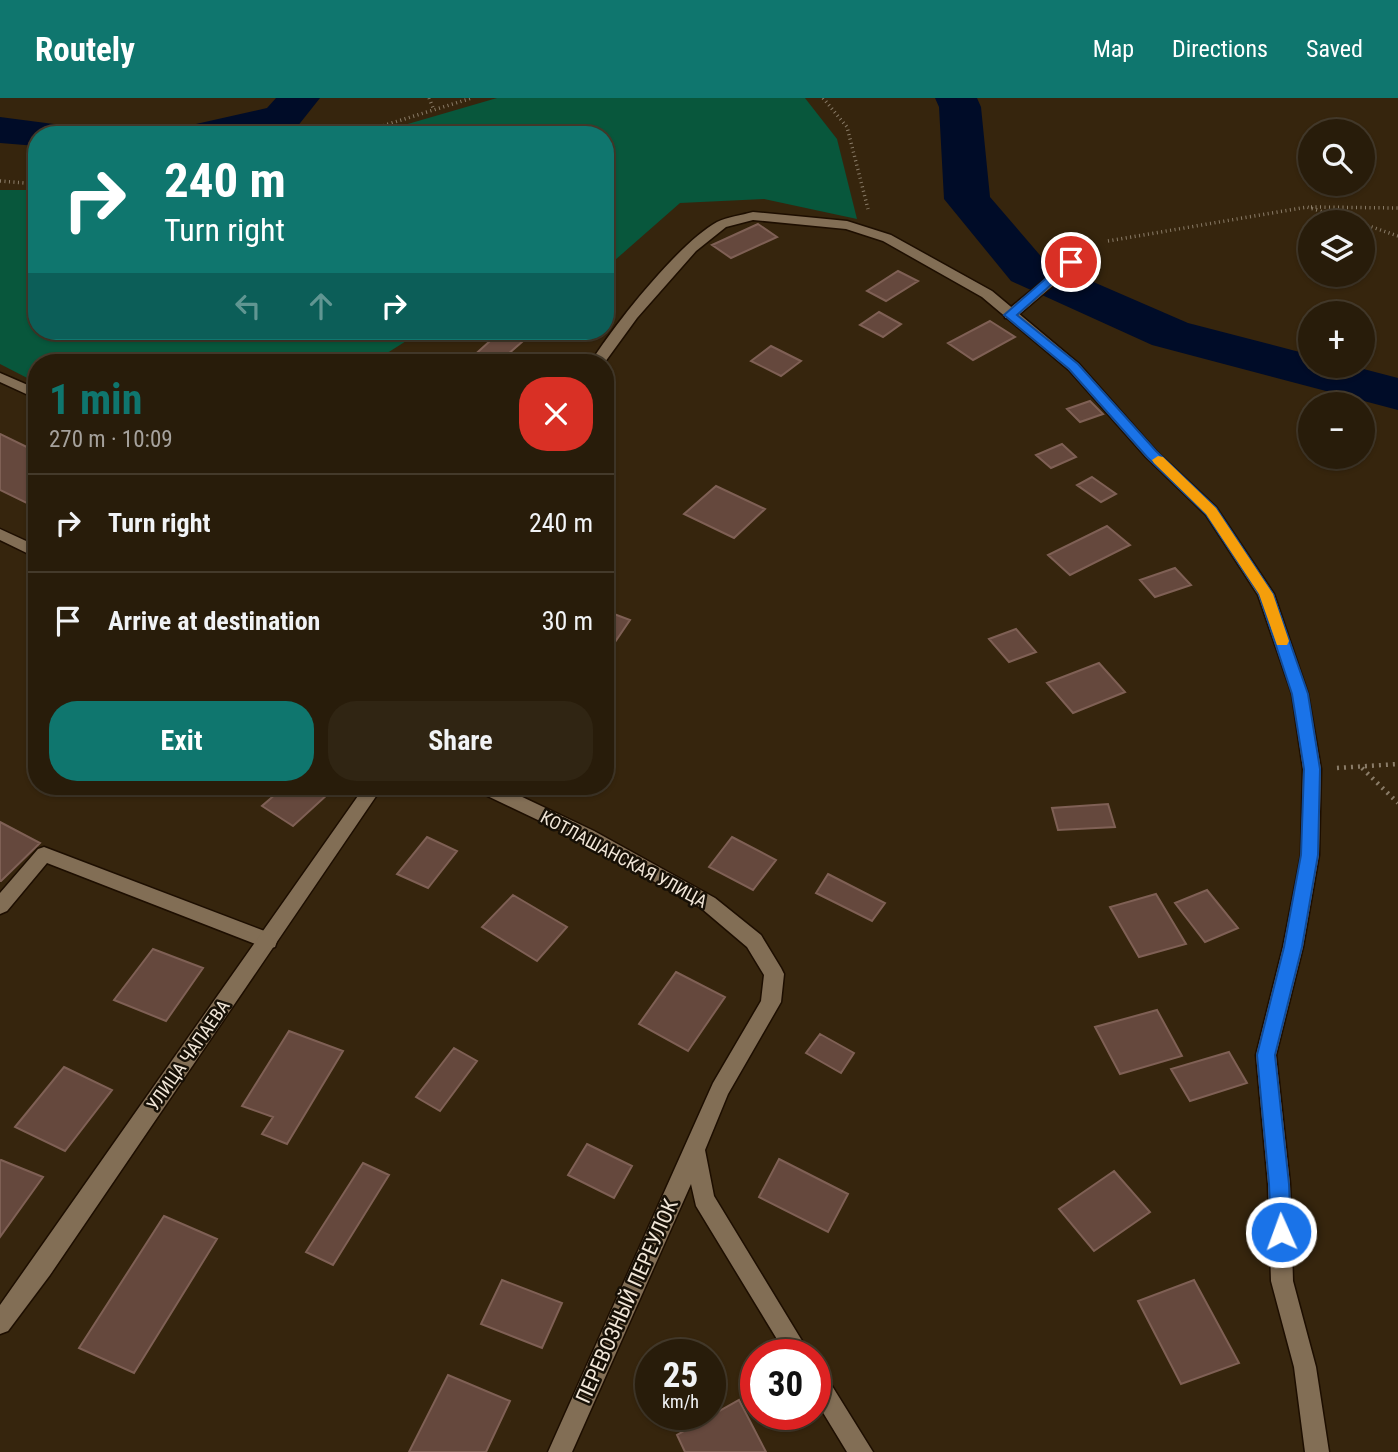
<!DOCTYPE html>
<meta charset="utf-8">
<style>
:root{--surface:#281c0a;--page:#302513;--text:#f1f3f6;--muted:#a5a19c;--line:#443a2b;--accent:#0f766e}
body{margin:0;font-family:"Roboto Condensed",sans-serif;background:var(--page);color:var(--text);height:100vh;display:flex;flex-direction:column;font-size:26px;white-space:nowrap}
*{box-sizing:border-box;margin:0}
p{font-size:23px;color:var(--muted)}
.icon{flex:none;width:38px;height:38px;fill:none;stroke:currentColor;stroke-width:2;stroke-linecap:round;stroke-linejoin:round}
.map{position:relative;flex:1;overflow:hidden}
.details{position:absolute;left:28px;top:256px;width:586px;height:441px;display:flex;flex-direction:column;background:var(--surface);border-radius:28px;box-shadow:0 2px 5px #0004,0 0 0 2px var(--line)}
.details>*{flex:none}
.top-card{position:absolute;left:28px;top:28px;width:586px;height:214px;border-radius:28px;box-shadow:0 2px 5px #0004,0 0 0 2px var(--line);background:#0f766e;color:#fff;overflow:hidden}
.fabs{position:absolute;left:1298px;top:21px;display:grid;gap:14px}
.fabs a{display:grid;place-items:center;width:77px;height:77px;border-radius:50%;background:var(--surface);box-shadow:0 2px 5px #0004,0 0 0 2px var(--line);font-size:35px}
.speed{position:absolute;left:635px;top:1241px;display:flex;gap:14px;font-size:35px;font-weight:700;text-align:center}
.speed>*{display:grid;place-content:center;width:91px;height:91px;border-radius:50%;background:var(--surface);box-shadow:0 2px 5px #0004,0 0 0 2px var(--line);line-height:1}
.speed small{font-size:18px;font-weight:400}
.speed .limit{border:10px solid #d22;background:#fff;color:#111}
.pin{position:absolute;display:grid;place-items:center;width:60px;height:60px;color:#fff;margin:-30px;border:4px solid #fff;border-radius:50%;box-shadow:0 2px 7px #0007}
.me{position:absolute;width:77px;margin:-38px;rotate:358deg;stroke-linejoin:round;filter:drop-shadow(0 0 5px #0008)}
.turn{display:flex;align-items:center;gap:24px;height:147px;padding:0 21px;font-size:32px}
.turn .icon{width:91px;height:91px;stroke-width:2.5}
.turn b{display:block;font-size:49px;line-height:60px}
.lanes{display:flex;align-items:center;height:66px;padding:0 21px;background:#0003;justify-content:center;gap:35px;direction:ltr}
.lanes .off{opacity:.35}
.round{display:grid;place-items:center;flex:none;width:74px;height:74px;border-radius:28px;background:var(--page)}
.summary{display:flex;align-items:center;justify-content:space-between;height:119px;padding:0 21px}
h1{font-size:42px;font-weight:700;line-height:52px;color:var(--accent)}
.action{display:flex;gap:14px;margin-top:auto;padding:14px 21px}
.action a{flex:1;height:80px;border-radius:28px;background:var(--accent);color:#fff;font-size:28px;font-weight:700;line-height:80px;text-align:center}
.action a+a{background:var(--page);color:var(--text)}
ul{padding:0;list-style:none}
li{display:flex;align-items:center;gap:21px;height:98px;padding:0 21px;border-top:2px solid var(--line)}
li div{flex:1}
li b{display:block;font-size:26px}
li em{font-style:normal}
header{display:flex;align-items:center;gap:42px;box-sizing:border-box;height:98px;padding:0 35px;background:var(--accent);color:#fff}
header strong{font-size:33px}
nav{display:flex;gap:38px;margin-inline-start:auto;font-size:24px}
.map>svg:first-child{display:block}
.green{fill:#08573c}
.lines{fill:none;stroke-linecap:round;stroke-linejoin:round}
.river{fill:#000c28;fill-rule:evenodd}
.building{fill:#65483d;stroke:#7f6055;stroke-width:2}
.service-casing{stroke:#1d0e00;stroke-width:3}
.minor-casing{stroke:#1d0e00;stroke-width:3}
.path-far1{stroke:#8a7c68;stroke-width:3.5;stroke-dasharray:1 3.5;stroke-linecap:butt}
.path{stroke:#8a7c68;stroke-width:4.5;stroke-dasharray:2 5;stroke-linecap:butt}
.service{fill:#826e55;fill-rule:evenodd}
.minor{fill:#826e55;fill-rule:evenodd}
.route{fill:#1a73e8;stroke:#114b97;stroke-width:2}
.slow{fill:#f59e0b}
.labels{text-anchor:middle;dominant-baseline:central;stroke-width:5;stroke-linejoin:round;paint-order:stroke}
.street-label{font-size:18px;fill:#f1e6d8;stroke:#171006}
.near-street-label{font-size:21px;fill:#f1e6d8;stroke:#171006}
</style>
<header>
<strong>Routely</strong>
<nav><a>Map</a><a>Directions</a><a>Saved</a></nav>
</header>
<div class="map">
<svg width="1398" height="1354" viewBox="0 0 1398 1354">
<rect width="100%" height="100%" fill="#36250d"/>
<!-- green -->
<path class="green" d="M497,0H805L837,41L857,121L764,101L680,105L606,170V37H370Z
M0,92H37V233H422L373,264H37V285L0,266Z"/>
<g class="lines">
<!-- river -->
<path class="river" d="M276,0H320L297,29L264,37H180L187,28L267,10Z
M935,0H977L981,9L990,99L1045,163L1188,225L1311,257V268H1352L1398,280V312L1152,247L1011,183L944,101L939,9Z
M0,19L69,28L76,37H37V48L0,45Z"/>
</g>
<!-- building -->
<path class="building" d="M758,126L777,139L731,160L712,147Z
M898,173L918,183L886,203L867,193Z
M879,214L901,226L883,239L860,227Z
M990,223L1015,239L973,262L948,245Z
M500,234L523,243L507,257L523,264H480L470,261Z
M771,248L801,263L781,278L751,263Z
M1090,303L1103,316L1080,324L1067,311Z
M0,336L37,354V410L0,392Z
M1062,346L1076,359L1051,370L1036,357Z
M1092,379L1116,396L1101,404L1077,387Z
M716,388L765,411L734,440L684,416Z
M1107,428L1130,447L1070,477L1048,457Z
M1175,470L1191,487L1155,499L1140,482Z
M606,513L630,522L613,547L606,544Z
M1016,531L1036,554L1009,564L989,541Z
M1099,565L1125,594L1073,615L1047,585Z
M285,688H314L328,696L293,728L262,708Z
M1108,706L1115,729L1058,732L1052,710Z
M0,724L40,745L1,783H0Z
M427,739L457,753L428,790L397,776Z
M732,739L776,762L753,792L709,769Z
M828,776L885,805L872,823L816,795Z
M1207,792L1238,830L1205,844L1175,805Z
M1156,796L1186,846L1139,859L1110,809Z
M513,797L567,829L537,863L482,829Z
M153,851L203,870L166,923L114,902Z
M676,874L725,899L688,953L639,926Z
M1157,912L1182,958L1120,976L1095,929Z
M289,933L343,953L287,1046L262,1036L273,1019L242,1008Z
M820,936L854,955L841,975L806,955Z
M454,950L477,963L440,1013L416,999Z
M1229,954L1247,985L1190,1003L1171,971Z
M64,969L112,992L65,1053L15,1029Z
M587,1046L632,1068L614,1100L568,1077Z
M779,1061L848,1096L828,1134L759,1099Z
M1,1062L43,1079L0,1139V1063Z
M363,1065L389,1077L333,1167L306,1154Z
M1114,1073L1150,1114L1094,1153L1059,1111Z
M164,1118L217,1141L134,1275L79,1250Z
M502,1182L562,1205L542,1250L481,1226Z
M1194,1182L1239,1265L1181,1286L1138,1203Z
M448,1277L510,1303L486,1354H409Z
M739,1302L766,1354H685L677,1337Z"/>
<g class="lines">
<defs>
<path id="service" d="M1087,147L1092,148V154L1015,220H1005V214Z
M0,275L37,291V301L0,284Z
M44,749L275,837L277,843L275,849L268,851L47,765L7,813L0,816V795L38,751Z"/>
<path id="minor" d="M753,114L847,123L891,137L992,193L1079,266L1156,353L1216,409L1274,496L1308,596L1321,671L1319,757L1303,849L1276,957L1290,1086L1293,1183L1316,1269L1329,1354H1305L1294,1269L1271,1183L1268,1086L1256,957L1283,849L1301,757L1303,671L1292,596L1258,497L1206,417L1146,359L1069,272L982,199L883,143L846,131L753,122L726,129L696,153L637,220L605,264H591C614,227 679,145 717,124C727,119 742,117 753,114Z
M0,431L37,448V460L0,442Z
M365,688H383L50,1177L8,1233L0,1236V1207Z
M474,688H499L594,733L715,800L761,837L781,870L784,876L781,904L728,996L705,1052L714,1098L810,1256H786L696,1108L691,1086L572,1354H548L713,985L761,903L764,877L747,849L701,810L582,743L477,693Z
M816,1272L824,1275L873,1354H847L816,1303Z"/>
</defs>
<!-- service casing -->
<use href="#service" class="service-casing"/>
<!-- minor casing -->
<use href="#minor" class="minor-casing"/>
<!-- path-far1 -->
<path class="path-far1" d="M429,0L434,12
M823,0L847,29L868,111
M353,37L472,0
M0,83L37,86
M1311,109L1398,110
M1363,126L1398,138
M1108,143L1307,109L1357,124"/>
<!-- path -->
<path class="path" d="M1337,670L1398,666
M1362,670L1398,705"/>
<!-- service -->
<use href="#service" class="service"/>
<!-- minor -->
<use href="#minor" class="minor"/>
</g>
<!-- route -->
<path class="route" d="M1067,162L1077,164L1017,217L1078,266L1156,353L1216,410L1273,496L1308,596L1320,671L1318,757L1302,849L1275,957L1289,1086L1291,1134L1288,1141L1281,1144L1274,1141L1271,1134L1269,1086L1257,957L1284,849L1301,757L1304,671L1292,596L1259,496L1206,416L1147,359L1069,271L1004,217Z"/>
<!-- slow -->
<path class="slow" d="M1158,358L1163,359L1216,410L1273,496L1289,543L1287,547H1277L1259,496L1206,416L1154,365L1152,362Z"/>
<g class="labels">
<!-- street labels -->
<g class="street-label">
<text transform="translate(624 761) rotate(28)">КОТЛАШАНСКАЯ УЛИЦА</text>
<text transform="translate(188 957) rotate(-55)">УЛИЦА ЧАПАЕВА</text>
</g>
<!-- near-street labels -->
<g class="near-street-label">
<text transform="translate(627 1203) rotate(-66)">ПЕРЕВОЗНЫЙ ПЕРЕУЛОК</text>
</g>
</g>
</svg>
<div class="fabs">
<a><svg class="icon" aria-label="search" viewBox="0 0 24 24"><circle cx="10" cy="10" r="6"/><path d="M15 15l6 6"/></svg></a>
<a><svg class="icon" aria-label="layers" viewBox="0 0 24 24"><path d="M12 4l9 5-9 5-9-5zM3 14l9 5 9-5"/></svg></a>
<a>+</a>
<a>−</a>
</div>
<div class="speed"><div>25<small>km/h</small></div><div class="limit">30</div></div>
<div class="pin" style="left:1071px;top:164px;background:#d93025"><svg class="icon" aria-label="arrive" viewBox="0 0 24 24"><path d="M6 21V4h12l-3 4 3 4H6"/></svg></div>
<svg class="me" style="left:1281px;top:1134px" viewBox="-20 -20 40 40"><circle r="17" fill="#1a73e8" stroke="#fff" stroke-width="3"/><path d="M0-11L8 9 0 5-8 9z" fill="#fff"/></svg>
<div class="top-card">
<div class="turn"><svg class="icon" aria-label="right" viewBox="0 0 24 24"><path d="M7 20v-9h11M14 6l5 5-5 5"/></svg><div><b>240 m</b>Turn right</div></div>
<div class="lanes"><svg class="icon off" aria-label="left" viewBox="0 0 24 24"><path d="M17 20v-9H6M10 6l-5 5 5 5"/></svg><svg class="icon off" aria-label="ahead" viewBox="0 0 24 24"><path d="M12 20V5M6 11l6-6 6 6"/></svg><svg class="icon" aria-label="right" viewBox="0 0 24 24"><path d="M7 20v-9h11M14 6l5 5-5 5"/></svg></div>
</div>
<section class="details">
<div class="summary"><div><h1>1 min</h1><p>270 m · 10:09</p></div><a class="round" style="background:#d93025;color:#fff"><svg class="icon" aria-label="close" viewBox="0 0 24 24"><path d="M6 6l12 12M18 6L6 18"/></svg></a></div>
<ul>
<li><svg class="icon" aria-label="right" viewBox="0 0 24 24"><path d="M7 20v-9h11M14 6l5 5-5 5"/></svg><div><b>Turn right</b></div><em>240 m</em></li>
<li><svg class="icon" aria-label="arrive" viewBox="0 0 24 24"><path d="M6 21V4h12l-3 4 3 4H6"/></svg><div><b>Arrive at destination</b></div><em>30 m</em></li>
</ul>
<div class="action"><a>Exit</a><a>Share</a></div>
</section>
</div>
